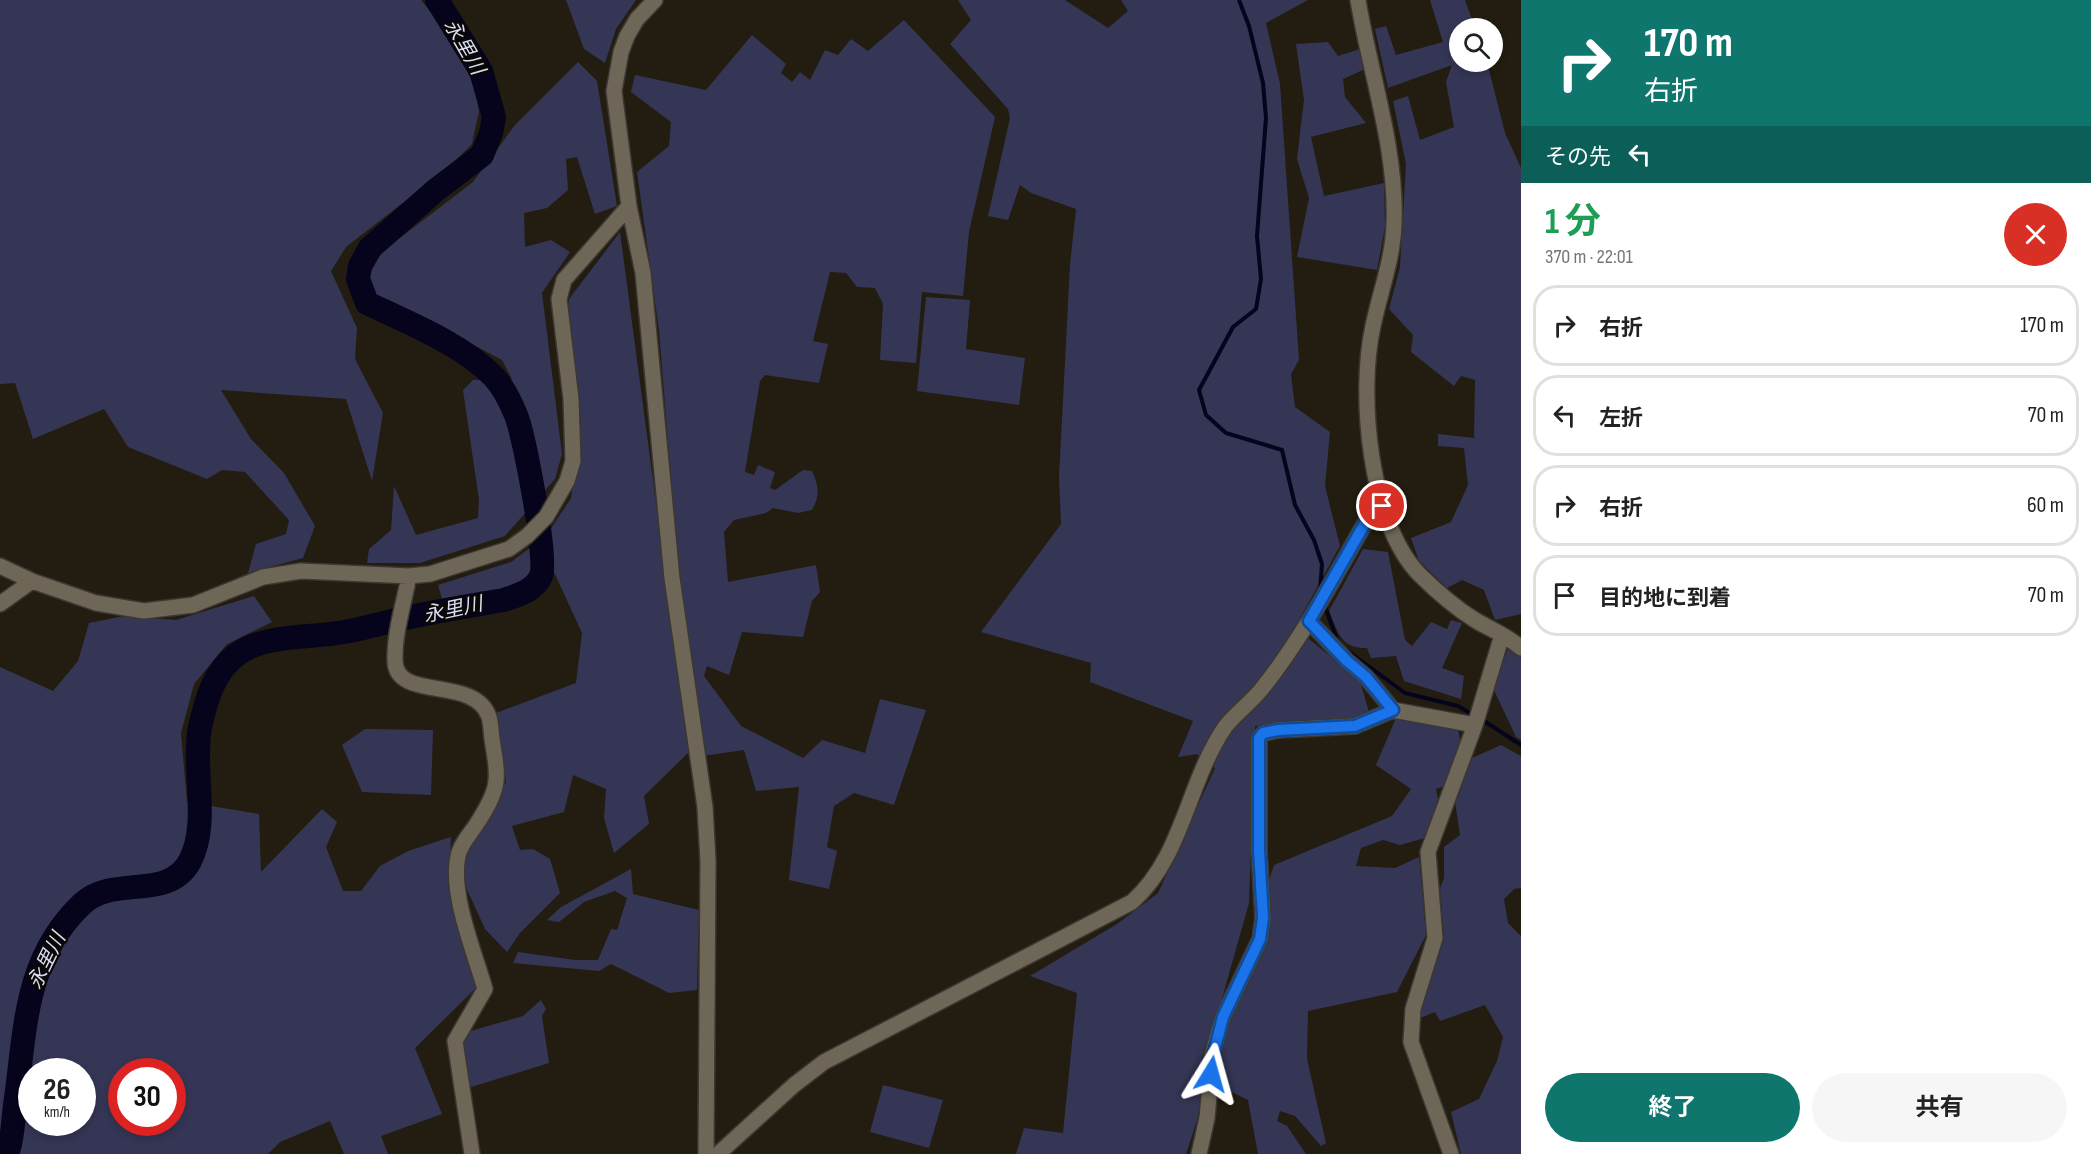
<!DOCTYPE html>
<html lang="ja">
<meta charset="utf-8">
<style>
:root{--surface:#fff;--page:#f6f6f6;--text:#222;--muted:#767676;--line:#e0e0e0;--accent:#0f766e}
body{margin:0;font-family:"Sofia Sans Condensed","Noto Sans JP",sans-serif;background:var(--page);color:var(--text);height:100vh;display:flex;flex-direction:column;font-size:22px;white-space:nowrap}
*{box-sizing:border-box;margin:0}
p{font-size:20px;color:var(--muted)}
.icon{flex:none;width:33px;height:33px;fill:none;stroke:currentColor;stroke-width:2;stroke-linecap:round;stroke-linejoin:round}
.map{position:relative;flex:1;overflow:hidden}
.panel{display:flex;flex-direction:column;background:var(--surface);width:570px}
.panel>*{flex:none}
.guide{background:#0f766e;color:#fff;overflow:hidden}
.fabs{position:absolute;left:1449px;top:18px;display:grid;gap:12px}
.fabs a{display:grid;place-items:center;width:54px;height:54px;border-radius:50%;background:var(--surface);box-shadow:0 3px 9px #0003;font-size:30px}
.speed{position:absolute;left:18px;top:1058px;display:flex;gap:12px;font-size:30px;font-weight:700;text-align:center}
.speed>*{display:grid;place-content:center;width:78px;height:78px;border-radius:50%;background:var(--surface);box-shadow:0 3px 9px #0003;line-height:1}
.speed small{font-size:15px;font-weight:400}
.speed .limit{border:9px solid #d22;background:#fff;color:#111}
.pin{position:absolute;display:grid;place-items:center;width:51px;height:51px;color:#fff;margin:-26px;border:3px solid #fff;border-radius:50%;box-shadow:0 2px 6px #0007}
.me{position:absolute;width:66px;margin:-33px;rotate:8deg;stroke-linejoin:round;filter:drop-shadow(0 0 4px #0008)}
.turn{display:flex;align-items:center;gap:21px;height:126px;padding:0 24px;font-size:27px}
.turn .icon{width:78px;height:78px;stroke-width:2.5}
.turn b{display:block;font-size:42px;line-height:51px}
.then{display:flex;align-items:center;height:57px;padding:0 24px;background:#0003;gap:12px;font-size:22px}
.round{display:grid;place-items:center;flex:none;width:63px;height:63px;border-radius:32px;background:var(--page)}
.overview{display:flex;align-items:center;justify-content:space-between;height:102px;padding:0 24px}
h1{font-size:36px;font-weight:700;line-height:45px;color:#1e9e55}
.button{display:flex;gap:12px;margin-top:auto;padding:12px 24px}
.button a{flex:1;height:69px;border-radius:36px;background:var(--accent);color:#fff;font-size:24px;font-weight:700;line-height:69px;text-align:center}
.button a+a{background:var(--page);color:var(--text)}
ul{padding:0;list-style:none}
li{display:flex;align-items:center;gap:18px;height:81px;margin:0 12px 9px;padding:0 12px;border:3px solid var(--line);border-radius:24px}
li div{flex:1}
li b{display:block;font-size:22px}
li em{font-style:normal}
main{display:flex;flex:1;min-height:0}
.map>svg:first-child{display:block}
.green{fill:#353655;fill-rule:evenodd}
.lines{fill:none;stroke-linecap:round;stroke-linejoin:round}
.stream{stroke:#06031c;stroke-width:4}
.river{stroke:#06031c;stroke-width:24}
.street-casing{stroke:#3c3731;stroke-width:18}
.street{stroke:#6e6758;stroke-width:15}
.route-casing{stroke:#114b97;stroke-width:15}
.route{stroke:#1a73e8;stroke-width:10}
.labels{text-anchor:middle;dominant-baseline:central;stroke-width:4.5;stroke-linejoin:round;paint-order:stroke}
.water-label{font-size:20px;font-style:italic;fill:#dadcf5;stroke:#0a0804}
</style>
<main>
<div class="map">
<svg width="1521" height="1154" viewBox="0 0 1521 1154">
<rect width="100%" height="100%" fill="#221d10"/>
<!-- green -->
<path class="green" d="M0,0H421L458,47L474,81L479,111L472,144L449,167L346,247L331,271L357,328L355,359L383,413L372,481L346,399L221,390L251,439L284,473L315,526L303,558L248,573L256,544L286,534L289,520L245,472L222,470L207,479L128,447L104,409L33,439L15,383L0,384Z
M566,0H636L616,29L605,63L584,49Z
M958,0H1065L1108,28L1128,11L1121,0H1308L1266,23L1280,84L1299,360L1291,374L1295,407L1330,432L1325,486L1340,546L1299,620L1308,638L1360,681L1369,712L1358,723L1255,726L1249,903L1203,1066L1198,1117L1186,1154H1016L1024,1128L1063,1133L1077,993L1030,976L1117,924L1158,893L1215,768L1197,754L1178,757L1193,721L1090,682L1091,663L981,632L1061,524L1059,477L1070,265L1076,209L1031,193L1020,185L1008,220L988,216L1010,118L1008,109L950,44L971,20Z
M1430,0H1465L1475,28H1460V62H1487L1505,133L1521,168V614L1495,620L1484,590L1462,580L1447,588L1419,561L1411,538L1451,522L1468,485L1464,448L1438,446V434L1474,438L1475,380L1461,376L1454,386L1411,352L1413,335L1389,309L1400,267L1406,164L1393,101L1408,96L1420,140L1454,127L1446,82L1452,65L1388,88L1375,29L1386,26L1396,55L1443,42Z
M904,20L995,117L969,232L963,296L922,292L916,363L880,360L883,304L875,288L857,287L846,273L830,272L813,341L828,344L819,383L765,375L760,381L745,472L754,475L758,465L775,472L770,488L775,490L803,470L812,471C819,486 820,496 812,510L798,513L773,508L766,513L734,520L724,532L728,582L816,565L820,592L812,601L803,637L742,632L729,675L707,666L704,676L741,726L803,758L822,740L865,753L880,699L926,710L894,805L854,793L834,806L827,847L837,851L829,889L789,880L799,787L756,791L744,750L703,756L681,603L659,330L637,172L669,146L671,122L631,92L635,75L706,90L752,35L786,64L781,73L792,82L800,72L810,80L825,50L838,55L851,39L868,51Z
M1328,42L1338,56L1360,49L1365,69L1343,79L1345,97L1366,123L1311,137L1324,196L1384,183L1385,227L1377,270L1297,257L1309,198L1297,159L1304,100L1296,44Z
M578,62L597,81L617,206L595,214L577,157L566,159L568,190L547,208L524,213L525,247L551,240L570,252L542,293L562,454L555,479L505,536L420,563H367L369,549L391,530L394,486L416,535L478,518L479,500L463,390L473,380L512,379L502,360L389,300L371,294L368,276L383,251L473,182L515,125Z
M620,232L689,752L644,796L649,824L614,853L604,818L606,789L573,775L564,812L512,826L520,850L533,849L550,859L560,893L520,933L507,952L485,929L464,883L463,854L506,782L496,713L576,683L582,633L554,572L535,574L525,584L443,602L438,585L511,562L546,536L571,498L579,450L568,322L569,299Z
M926,297L970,300L966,349L1025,358L1019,405L917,391Z
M1363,549L1388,552L1405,640L1412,646L1431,622L1447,629L1451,620L1462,623L1442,668L1464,676L1461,699L1404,681L1396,656L1371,658L1367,648C1341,649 1338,632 1329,611Z
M254,596L272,622L227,644L194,684L181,733L187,802L259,814L261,872L322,809L337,822L326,847L343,891H361L380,866L408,851L451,837L449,870L477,987L415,1048L442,1114L381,1136L388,1154H344L330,1121L280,1142L268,1154H0V667L53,691L78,661L89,623L124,616L176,620ZM32,1071H82V1122H32ZM122,1071H172V1122H122Z
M1509,646L1521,658V740L1516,737L1493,688Z
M1396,718L1458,729L1461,745L1444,786L1436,789L1438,800L1425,838L1400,845L1383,840L1361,848L1356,866L1395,868L1419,857L1426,935L1397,992L1308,1011L1307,1059L1326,1143L1321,1146L1295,1116L1280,1111L1277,1121L1287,1126L1306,1154H1258L1248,1100L1217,1085L1223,1036L1235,1004L1267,938L1269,880L1274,865L1392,816L1411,789L1376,765Z
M365,729L433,730L431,795L362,792L342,745Z
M1501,745L1521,756V888L1514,889L1504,899L1508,923L1521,936V1154H1461L1451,1112L1479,1099L1497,1061L1503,1037L1485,1005L1440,1021L1435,1012L1418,1019L1444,939L1440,888L1444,878V847L1460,835L1454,795L1470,759Z
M631,869L633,894L699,910L697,990L669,993L611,964L599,971L513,963L518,952L575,960H598L611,929L617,930L627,898L615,891L584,902L559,922L547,920L561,907Z
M541,1000L546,1009L542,1016L549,1063L468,1088L460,1043L467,1032L523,1016Z
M883,1085L943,1100L929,1148L870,1132Z"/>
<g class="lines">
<!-- stream -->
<path class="stream" d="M1239,0L1249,26L1263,83L1266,118L1257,236L1261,279L1256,309L1233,327L1199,390L1206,415L1226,433L1282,450L1295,505L1314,540L1322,564L1320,591
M1324,604L1338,642
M1345,649L1405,693L1458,706L1475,716
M1481,719L1521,745"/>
<!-- river -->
<path class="river" d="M7,1154C13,1140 13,1120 15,1105C26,1031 23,960 82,904C113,874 168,902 190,861C210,822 192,770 200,727C206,700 214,670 239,653C267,634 312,638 344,632C358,630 371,626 384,623C423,613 464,607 504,600C518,595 534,591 541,576C548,559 524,435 516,415C511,403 502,385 493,376C460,343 408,323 367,303L358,279L360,266L370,248L436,190L482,155L491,133L494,117L481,71L437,0"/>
<defs>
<path id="street" d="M655,0L637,19L627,36L621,52L614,91L629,206L643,273L672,578L705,807L708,861L706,1154
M1358,0C1370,74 1397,148 1394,224C1393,259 1380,292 1373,326C1358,393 1369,522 1419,574C1436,591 1454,607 1475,620C1490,629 1508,636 1521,648
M0,566L32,581L96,603L144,611L193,605L263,577L301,571L409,576L430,574L509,549L527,536L546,517L567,481L573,461L571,399L559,299L564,280L629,206
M409,576C404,603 394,634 395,661C396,702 475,675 489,717C491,723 491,732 492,739C499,781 500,788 476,825C470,834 460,845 458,856C450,894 474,951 485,989L455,1041L472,1154
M0,604L32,581
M1309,621L1347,661L1366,677L1393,710
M718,1154L794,1085L824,1062L1132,902C1183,857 1187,783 1225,727C1235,714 1249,704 1260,691C1303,638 1334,577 1368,518L1382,506
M1199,1154L1207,1118L1213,1052L1223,1017L1260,939L1263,918L1259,850V738L1264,733L1278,730L1355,726L1393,710L1475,725
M1451,1154L1411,1042L1413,1009L1435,938L1428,852L1475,725L1502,635"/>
</defs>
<!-- street casing -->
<use href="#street" class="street-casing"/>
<!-- street -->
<use href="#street" class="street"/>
</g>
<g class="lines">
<defs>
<path id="route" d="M1211,1074L1214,1052L1223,1017L1260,939L1263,918L1259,850V738L1263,733L1278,730L1355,726L1393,710L1366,677L1347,661L1309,621L1368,518L1382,506"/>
</defs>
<!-- route casing -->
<use href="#route" class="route-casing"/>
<!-- route -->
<use href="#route" class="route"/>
</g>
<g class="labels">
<!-- water labels -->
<g class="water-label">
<text transform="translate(464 47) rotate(60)">永里川</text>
<text transform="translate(453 610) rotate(-12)">永里川</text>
<text transform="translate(47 961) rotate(-64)">永里川</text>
</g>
</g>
</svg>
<div class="fabs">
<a><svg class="icon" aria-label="search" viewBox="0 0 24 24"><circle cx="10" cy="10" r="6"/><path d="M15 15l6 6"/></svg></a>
</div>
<div class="speed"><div>26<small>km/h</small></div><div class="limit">30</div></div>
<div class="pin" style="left:1382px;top:506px;background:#d93025"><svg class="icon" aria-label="arrive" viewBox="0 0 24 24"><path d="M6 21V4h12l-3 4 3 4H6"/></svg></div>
<svg class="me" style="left:1211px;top:1074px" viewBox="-20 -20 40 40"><path d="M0-17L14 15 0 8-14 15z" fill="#1a73e8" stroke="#fff" stroke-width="4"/></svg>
</div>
<section class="panel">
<div class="guide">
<div class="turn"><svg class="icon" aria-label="right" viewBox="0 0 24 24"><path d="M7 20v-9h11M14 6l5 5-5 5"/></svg><div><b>170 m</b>右折</div></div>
<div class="then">その先<svg class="icon" aria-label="left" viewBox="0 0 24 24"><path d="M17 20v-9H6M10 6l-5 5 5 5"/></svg></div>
</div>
<div class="overview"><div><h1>1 分</h1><p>370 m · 22:01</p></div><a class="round" style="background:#d93025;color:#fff"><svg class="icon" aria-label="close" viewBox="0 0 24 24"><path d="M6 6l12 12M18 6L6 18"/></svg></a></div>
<ul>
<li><svg class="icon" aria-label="right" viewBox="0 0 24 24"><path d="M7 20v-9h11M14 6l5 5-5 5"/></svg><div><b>右折</b></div><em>170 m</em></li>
<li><svg class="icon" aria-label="left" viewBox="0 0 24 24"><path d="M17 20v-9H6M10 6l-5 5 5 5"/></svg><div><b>左折</b></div><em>70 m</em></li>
<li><svg class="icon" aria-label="right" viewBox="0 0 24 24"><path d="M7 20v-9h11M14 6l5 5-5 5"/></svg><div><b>右折</b></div><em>60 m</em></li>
<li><svg class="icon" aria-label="arrive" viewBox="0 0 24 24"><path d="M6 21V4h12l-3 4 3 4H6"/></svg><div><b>目的地に到着</b></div><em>70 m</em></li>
</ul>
<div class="button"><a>終了</a><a>共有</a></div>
</section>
</main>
